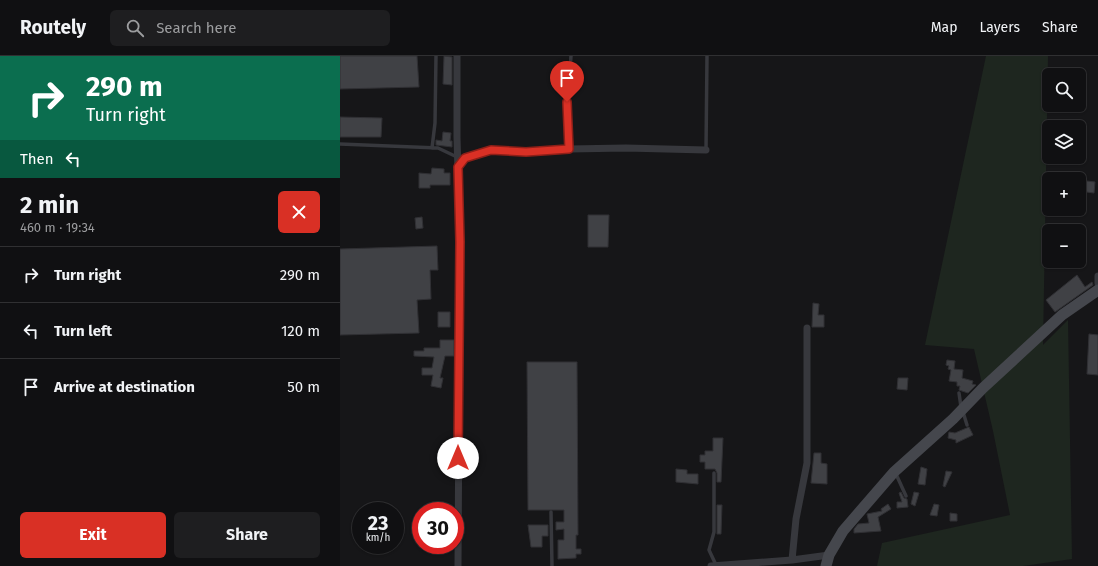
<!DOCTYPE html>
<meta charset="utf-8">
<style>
:root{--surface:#101012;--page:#1e1e20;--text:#f1f3f6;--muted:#9c9d9f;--line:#303032;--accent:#d93025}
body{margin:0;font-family:"Fira Sans",sans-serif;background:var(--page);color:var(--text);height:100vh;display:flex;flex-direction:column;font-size:15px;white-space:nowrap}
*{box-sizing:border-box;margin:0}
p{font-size:13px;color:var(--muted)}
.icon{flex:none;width:22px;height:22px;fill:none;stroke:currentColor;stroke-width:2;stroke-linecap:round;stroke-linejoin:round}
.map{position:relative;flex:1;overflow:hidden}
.side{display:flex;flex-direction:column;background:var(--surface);width:340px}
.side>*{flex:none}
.banner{background:#0b6e4f;color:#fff;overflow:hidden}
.fabs{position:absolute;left:702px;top:12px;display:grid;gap:8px}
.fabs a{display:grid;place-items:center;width:44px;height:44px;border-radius:6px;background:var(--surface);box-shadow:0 1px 3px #0004,0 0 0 1px var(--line);font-size:20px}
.speed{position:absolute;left:12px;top:446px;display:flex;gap:8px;font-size:20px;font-weight:700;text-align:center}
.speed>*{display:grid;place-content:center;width:52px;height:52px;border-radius:50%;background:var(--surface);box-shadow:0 1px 3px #0004,0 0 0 1px var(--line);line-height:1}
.speed small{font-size:10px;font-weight:400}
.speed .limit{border:6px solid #d22;background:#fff;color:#111}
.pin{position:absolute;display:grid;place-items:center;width:34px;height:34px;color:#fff;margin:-41px -17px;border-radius:50% 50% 50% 0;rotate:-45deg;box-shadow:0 0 4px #0007}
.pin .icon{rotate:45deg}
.me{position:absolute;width:44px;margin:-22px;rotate:0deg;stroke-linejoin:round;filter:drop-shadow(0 0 3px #0008)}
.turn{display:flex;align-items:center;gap:14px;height:84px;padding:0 20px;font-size:18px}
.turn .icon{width:52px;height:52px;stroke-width:2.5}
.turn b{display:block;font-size:28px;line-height:34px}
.then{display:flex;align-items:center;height:38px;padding:0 20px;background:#0003;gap:8px;font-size:15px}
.round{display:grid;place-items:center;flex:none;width:42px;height:42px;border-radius:6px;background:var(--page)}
.overview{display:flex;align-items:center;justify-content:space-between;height:68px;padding:0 20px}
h1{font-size:24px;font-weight:700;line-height:30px}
.button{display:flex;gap:8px;margin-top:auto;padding:8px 20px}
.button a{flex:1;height:46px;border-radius:6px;background:var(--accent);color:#fff;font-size:16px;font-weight:700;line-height:46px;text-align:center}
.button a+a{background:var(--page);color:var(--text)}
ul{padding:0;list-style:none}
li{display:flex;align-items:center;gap:12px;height:56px;padding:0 20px;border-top:1px solid var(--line)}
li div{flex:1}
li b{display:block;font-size:15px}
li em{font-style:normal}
header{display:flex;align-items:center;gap:24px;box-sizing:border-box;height:56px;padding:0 20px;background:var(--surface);border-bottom:1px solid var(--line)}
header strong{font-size:19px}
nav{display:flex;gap:22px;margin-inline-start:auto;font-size:14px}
.search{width:280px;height:36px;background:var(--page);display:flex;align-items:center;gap:10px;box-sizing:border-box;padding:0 14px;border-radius:6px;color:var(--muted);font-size:15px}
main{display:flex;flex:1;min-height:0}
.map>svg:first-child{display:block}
.green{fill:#1e261f}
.building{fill:#404145;stroke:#303034}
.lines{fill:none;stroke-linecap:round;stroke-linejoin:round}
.lane{stroke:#37383d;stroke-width:3.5}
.street{stroke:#37383d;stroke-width:7}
.secondary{stroke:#45474d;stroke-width:11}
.route-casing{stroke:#8d1f18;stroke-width:10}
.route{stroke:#d93025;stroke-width:7}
</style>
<header>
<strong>Routely</strong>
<div class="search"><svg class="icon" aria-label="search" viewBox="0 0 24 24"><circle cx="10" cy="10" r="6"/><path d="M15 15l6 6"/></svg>Search here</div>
<nav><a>Map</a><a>Layers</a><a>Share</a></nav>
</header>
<main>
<section class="side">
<div class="banner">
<div class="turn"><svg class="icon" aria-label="right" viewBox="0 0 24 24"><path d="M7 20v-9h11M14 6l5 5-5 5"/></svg><div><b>290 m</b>Turn right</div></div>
<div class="then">Then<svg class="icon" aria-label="left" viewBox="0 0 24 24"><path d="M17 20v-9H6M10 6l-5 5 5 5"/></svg></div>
</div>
<div class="overview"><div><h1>2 min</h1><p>460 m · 19:34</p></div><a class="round" style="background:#d93025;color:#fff"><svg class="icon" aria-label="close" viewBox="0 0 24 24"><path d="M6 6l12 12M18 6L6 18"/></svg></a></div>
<ul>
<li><svg class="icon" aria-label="right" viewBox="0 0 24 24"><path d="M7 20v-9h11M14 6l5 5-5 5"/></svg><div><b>Turn right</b></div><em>290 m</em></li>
<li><svg class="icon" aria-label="left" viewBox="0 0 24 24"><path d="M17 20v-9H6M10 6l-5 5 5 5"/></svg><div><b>Turn left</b></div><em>120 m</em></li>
<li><svg class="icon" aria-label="arrive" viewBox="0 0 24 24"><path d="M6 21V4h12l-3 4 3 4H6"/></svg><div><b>Arrive at destination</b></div><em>50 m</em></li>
</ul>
<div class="button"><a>Exit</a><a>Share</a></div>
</section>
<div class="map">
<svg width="758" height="510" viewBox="0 0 758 510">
<rect width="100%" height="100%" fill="#161618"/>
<!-- green -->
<path class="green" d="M646,0H708L703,289L728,264L732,503L683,510H537L542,487L670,459L653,375L634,293L585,289Z"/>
<!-- building -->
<path class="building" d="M0,0H77L79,31L0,33Z
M104,0L112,1V29L103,28Z
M0,61L42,62L41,81H0Z
M103,76L111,77L110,85H112V91L96,89V84L102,85Z
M92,112L104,113V117H110V129H90V132H79V117L91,118Z
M739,124L755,126L754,137L739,135Z
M248,159H269L268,191H248Z
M82,161L83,172L76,173L75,162Z
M97,190L98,214H90L91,243L77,244L79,277L0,279V193Z
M737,219L745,231L752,226L753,229L715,256L706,244Z
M473,247L479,248L478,259H484V271H472Z
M98,256H110V271H98Z
M749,278L758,279V319L747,318Z
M100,284H114V300H105L100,322H103L101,332L91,330L93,319H82V312H92L94,301L74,300V295H84V292H100Z
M607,304L615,305L614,313L623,314L622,322L633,325L632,328L636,329L628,337L619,334L620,330H617V326L609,325L611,314L608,313L609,310L606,309Z
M187,306H237L238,479H236V493H241V498H236V502L218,503V484H224V473L216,474V466H224V454H188Z
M558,322H568L567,334L557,333Z
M629,371L633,379L616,387V384L608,382L609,376L615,377Z
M373,382H383L381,426H377V417L375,413H365V406H360V399H365V395H373Z
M474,397H481V407L487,408V428L471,427Z
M581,411L587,413L585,429L578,428Z
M336,413L347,414V418H358V428L336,426Z
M606,415L612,416L605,431L603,430Z
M561,436L564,442L567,443L568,451L557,452V446H562L559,437Z
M574,436L579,437L575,450L571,448Z
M548,448L551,453L538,461L541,475L514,477V473L518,468L529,467L527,458L542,455L541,453Z
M594,448L599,449L597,460L590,459Z
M377,449H382L381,478H377Z
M610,457L617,458V465H610Z
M188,469H208V480H202V491H191Z"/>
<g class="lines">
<!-- lane -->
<path class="lane" d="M0,88L98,92L117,101
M92,92L95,67L96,0
M229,93L227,57L231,0
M366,94L367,0
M619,337L621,351
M623,356L627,369
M374,417V476L369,494L376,509
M556,418L566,440
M211,456L212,510"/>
<!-- street -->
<path class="street" d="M117,0V81L120,186L118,510
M118,111L125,102L151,95L186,96L229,93L286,92L366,94
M758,220V227
M452,504L456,463L467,407V272
M371,510L452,504L489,499"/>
<!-- secondary -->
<path class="secondary" d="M486,510L489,499L503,475L554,416L613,363L643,332L722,259L758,234"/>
</g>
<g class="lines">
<defs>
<path id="route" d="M118,402L120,186L118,111L125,102L151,94L186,96L229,93L227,46"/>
</defs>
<!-- route casing -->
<use href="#route" class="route-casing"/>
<!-- route -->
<use href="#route" class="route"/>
</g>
</svg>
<div class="fabs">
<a><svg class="icon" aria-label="search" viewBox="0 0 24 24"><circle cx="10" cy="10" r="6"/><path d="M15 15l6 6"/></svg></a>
<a><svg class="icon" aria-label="layers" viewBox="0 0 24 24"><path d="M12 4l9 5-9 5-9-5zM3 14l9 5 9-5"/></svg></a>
<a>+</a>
<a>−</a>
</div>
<div class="speed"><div>23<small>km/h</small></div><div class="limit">30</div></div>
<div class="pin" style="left:227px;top:46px;background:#d93025"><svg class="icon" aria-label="arrive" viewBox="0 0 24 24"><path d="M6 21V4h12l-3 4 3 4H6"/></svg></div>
<svg class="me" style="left:118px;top:402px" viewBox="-20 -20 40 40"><circle r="19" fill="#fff"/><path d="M0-13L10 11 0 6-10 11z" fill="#d93025"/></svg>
</div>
</main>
